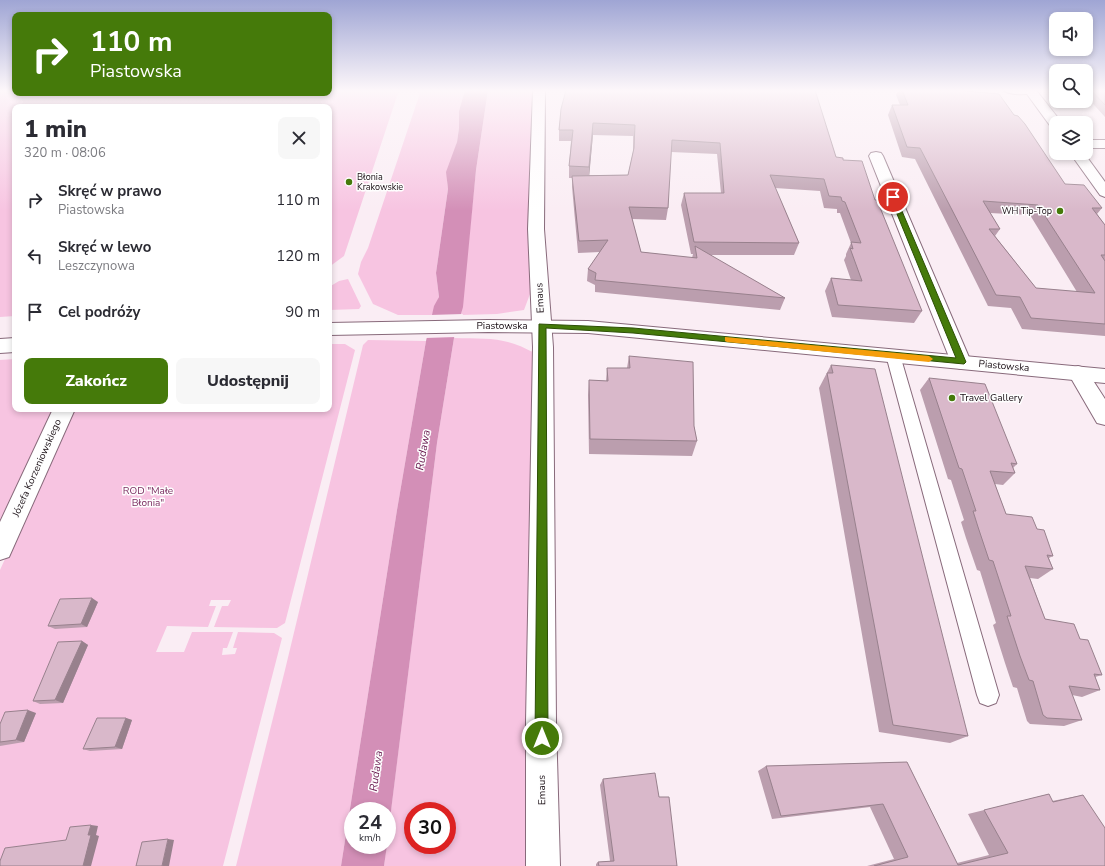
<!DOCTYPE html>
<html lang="pl">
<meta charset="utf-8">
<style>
:root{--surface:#fff;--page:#f7f7f7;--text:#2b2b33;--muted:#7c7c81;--accent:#457a0a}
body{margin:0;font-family:"Nunito Sans",sans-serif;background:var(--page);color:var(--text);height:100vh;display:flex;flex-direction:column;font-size:15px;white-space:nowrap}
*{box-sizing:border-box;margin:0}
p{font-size:13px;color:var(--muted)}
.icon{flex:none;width:22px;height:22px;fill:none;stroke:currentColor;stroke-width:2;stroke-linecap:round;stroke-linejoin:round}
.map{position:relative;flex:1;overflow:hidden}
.sheet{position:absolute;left:12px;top:104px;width:320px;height:308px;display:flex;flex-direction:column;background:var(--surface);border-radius:8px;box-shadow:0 2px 6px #0003}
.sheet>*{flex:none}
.hud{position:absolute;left:12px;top:12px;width:320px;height:84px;border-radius:8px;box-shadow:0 2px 6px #0003;background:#457a0a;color:#fff;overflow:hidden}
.buttons{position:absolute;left:1049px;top:12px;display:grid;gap:8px}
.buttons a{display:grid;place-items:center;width:44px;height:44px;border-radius:8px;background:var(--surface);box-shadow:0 2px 6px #0003;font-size:20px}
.speed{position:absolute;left:344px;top:802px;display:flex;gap:8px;font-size:20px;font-weight:700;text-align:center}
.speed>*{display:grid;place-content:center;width:52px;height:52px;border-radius:50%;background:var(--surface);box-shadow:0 2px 6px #0003;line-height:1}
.speed small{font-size:10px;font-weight:400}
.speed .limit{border:6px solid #d22;background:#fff;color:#111}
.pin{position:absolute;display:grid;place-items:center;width:34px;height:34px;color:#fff;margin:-17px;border:2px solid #fff;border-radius:50%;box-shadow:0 1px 4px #0007}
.me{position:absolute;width:44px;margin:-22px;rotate:0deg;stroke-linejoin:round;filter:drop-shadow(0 0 3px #0008)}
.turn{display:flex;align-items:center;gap:14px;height:84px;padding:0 12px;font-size:18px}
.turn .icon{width:52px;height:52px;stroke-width:2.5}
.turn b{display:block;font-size:28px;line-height:34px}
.round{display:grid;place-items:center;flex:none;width:42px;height:42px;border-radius:8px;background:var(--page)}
.summary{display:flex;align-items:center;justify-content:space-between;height:68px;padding:0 12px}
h1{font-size:24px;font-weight:800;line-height:30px}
.cta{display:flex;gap:8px;margin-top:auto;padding:8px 12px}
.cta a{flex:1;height:46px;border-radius:8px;background:var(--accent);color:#fff;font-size:16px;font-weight:800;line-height:46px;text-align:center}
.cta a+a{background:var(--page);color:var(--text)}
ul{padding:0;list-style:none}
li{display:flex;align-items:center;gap:12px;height:56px;padding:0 12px}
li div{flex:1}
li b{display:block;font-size:15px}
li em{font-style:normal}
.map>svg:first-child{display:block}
.green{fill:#f7c4e1;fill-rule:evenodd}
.water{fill:#d38fb7}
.pier{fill:#faedf4}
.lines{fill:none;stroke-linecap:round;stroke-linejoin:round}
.lane-casing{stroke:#886a7b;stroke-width:2}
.street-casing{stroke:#886a7b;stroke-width:2}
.secondary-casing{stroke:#886a7b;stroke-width:2}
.lane{fill:#fff;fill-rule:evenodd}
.street{fill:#fff;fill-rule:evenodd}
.secondary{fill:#fff;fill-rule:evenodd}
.wall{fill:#bb9eae;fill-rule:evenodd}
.shaded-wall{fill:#98818d}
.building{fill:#d9b8ca;stroke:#98818d;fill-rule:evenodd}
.route{fill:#457a0a;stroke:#2d4f06}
.slow{fill:#f59e0b}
.poi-dot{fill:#457a0a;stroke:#fefefe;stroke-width:1.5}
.labels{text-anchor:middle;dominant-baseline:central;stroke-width:3;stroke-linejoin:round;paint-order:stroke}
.far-poi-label{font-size:9px;fill:#190e14;stroke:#fefefe;text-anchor:start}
.street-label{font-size:10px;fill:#190e14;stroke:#fefefe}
.poi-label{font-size:10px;fill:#190e14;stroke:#fefefe;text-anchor:start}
.park-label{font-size:10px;fill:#7b2c60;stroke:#fefefe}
.water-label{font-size:11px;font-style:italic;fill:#68194f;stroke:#fefefe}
</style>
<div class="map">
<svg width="1105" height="866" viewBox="0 0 1105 866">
<rect width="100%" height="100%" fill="#faedf4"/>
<!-- green -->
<path class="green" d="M0,90H15V93H329V90H399L344,256L329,267V107H15V316L0,317Z
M421,90H465L459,111V128L457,142L447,180L448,189L436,273L439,297L432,315H398L373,304L358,274L361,262L368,248Z
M488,90H535L533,286L524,310L497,314L461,315L476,170Z
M348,279L361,306L359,309L329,310V287L339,281Z
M454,338C487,339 505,336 536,354L527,866H384L437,443ZM413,811H447V845H413Z
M368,340L426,341L397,510L341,866H236L285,670L363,345Z
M329,344H345L355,350L285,623L277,628L214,627L222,606H228L231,600H211L209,606H216L208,627L167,626L156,652H184L192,632H233L227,648H223L222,655L235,654L237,648H233L238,632L274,633L282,638L223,866H0V570L73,409H329Z
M15,359V409H55L0,531V360Z"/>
<!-- water -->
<path class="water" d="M465,90H488L476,170L463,307L454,338L437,443L387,843V811H353V845H387L384,866H341L397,510L426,341L434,306L439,297L436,273L448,189L446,172L457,142L459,128V111Z"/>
<!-- pier -->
<path class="pier" d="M463,314L456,337L425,338L430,315Z"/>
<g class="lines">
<defs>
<path id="lane" d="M1003,90H1035V91C1030,96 1008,95 1003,90Z
M893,350L898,351L900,355L999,695L996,703L988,706L980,703L977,695L886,355L888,351Z"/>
<path id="street" d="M533,90H545L544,229L553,347L556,722L560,866H526V722L533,347L528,229Z
M1086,140H1105V148H1086Z
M876,152L881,153L883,156L971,362L968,367L961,369L954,367L951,362L869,156L871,153Z
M1078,366L1085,368L1105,399V425L1097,423L1068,373L1071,368Z
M53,409H75L9,557L0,560V522Z"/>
<path id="secondary" d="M1024,90H1036L1062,123H1056V128L1051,127Z
M1070,153H1084L1105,182V197L1100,195Z
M488,320L588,321L1105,369V383L588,333L488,332L329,335V323Z
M15,338V352L0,353V339Z"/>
</defs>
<!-- lane casing -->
<use href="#lane" class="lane-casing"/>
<!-- street casing -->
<use href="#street" class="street-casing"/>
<!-- secondary casing -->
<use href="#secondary" class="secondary-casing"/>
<!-- lane -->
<use href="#lane" class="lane"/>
<!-- street -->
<use href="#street" class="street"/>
<!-- secondary -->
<use href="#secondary" class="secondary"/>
</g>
<!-- wall -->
<path class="wall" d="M898,90H955L1014,115L1065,184L1102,208L1097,214L1105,225V336L1022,329L1011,308L988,306L915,159L902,157L888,115L892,105H900L896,95ZM990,213L1030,215L1077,292L1036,288L995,236L1000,229Z
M1086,90H1105V117L1086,96Z
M561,109L836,157L843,160L875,200L922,311L914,323L832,317L825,291L831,278L851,280L844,260L846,256V254L851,243L840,213H837V209L824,208L820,191L775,188L799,243L794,255H709L785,298L780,310L595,292V285L587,281L588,269L600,252L578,253L572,187V178H569V166L571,141H559V130ZM593,135L633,136V152L628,175H589ZM671,152L717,154L721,193H684L681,205L691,254H693L692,258L641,252L632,219L666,220L668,208Z
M629,356L694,426L697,441L692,456L589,454L588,395L589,380L606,381L607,368H627Z
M831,365L968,736L950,743L879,732L819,388Z
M929,378L1017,464L1013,468L1015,473L1003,485L995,484L1006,514L1037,529L1053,556L1049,558L1053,569L1038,579L1030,578L1045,619L1080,639L1102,675L1095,677L1100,690L1082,697L1072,695L1082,720L1064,726L1030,724L1027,721L1017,688L1013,687L1005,663L993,625L996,623L980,571L977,570L966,538L961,522L964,520L951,480L948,479L920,390Z
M98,602L87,627L55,629L48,626Z
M82,641L88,645L63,703L40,704L33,701Z
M36,713L24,742L0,746V724Z
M126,718L132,720L122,749L90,751L83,749Z
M907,762L957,863L989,855L968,814L1049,794L1052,801L1083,795L1105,866H867L894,859L870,807L772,819L758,771L766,766Z
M603,779L659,797L677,866H596V864L598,862L610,861L600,785Z"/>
<!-- shaded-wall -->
<path class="shaded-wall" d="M593,123V135L589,178V167Z
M92,598L98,602L87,627L81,624Z
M82,641L88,645L63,703L55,700Z
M28,710L36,713L24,742L16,740Z
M126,718L132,720L122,749L115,747Z
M91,825L98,826L96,835L99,836L91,866H83L88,835Z
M168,839L174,840L169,866H162Z"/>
<!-- building -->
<path class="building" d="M566,90H815L836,157L843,158V160L862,161L875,200H877L922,311L838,305L831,278L862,281L850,248L853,249L851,242L861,243L845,202L842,201L841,197L829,196L824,179L770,175L799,243L694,242L684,193H724L720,143L672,140L668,208L629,207L641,252L697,258L695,246L785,298L595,280L596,273L588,269L608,240L579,241L572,176L628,175L634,148L635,125L593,123L589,167L569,166L573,130H559L561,109Z
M902,90H955L999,94L1014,115L1018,116L1025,124L1065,184L1084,185L1102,208H1092L1105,225V255H1101L1105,261V324L1031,318L1020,297L996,295L920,148L907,147L892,105H908ZM983,201L1038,205L1095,293L1036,288L989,229H1000Z
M1091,90H1105V105Z
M629,356L693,362L694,426L697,441L590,439L589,380L608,381L607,368H630Z
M831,365L875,369L968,736L893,725L827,373H833Z
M929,378L985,384L1017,464L1011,463L1015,473L990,471L1006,514L1032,517L1037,529L1044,530L1053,556L1047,555L1053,569L1025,566L1045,619L1074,624L1080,639L1088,640L1102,675L1094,674L1100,690L1069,686L1082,720L1047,718L1043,715L1033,681L1029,680L1020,656L1007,616H1011L993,561L989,560L978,527L973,511H976L962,469L959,468Z
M92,598L81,624L48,626L60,599Z
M82,641L55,700L33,701L58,642Z
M28,710L16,740L0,742V724L5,712Z
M97,718H126L115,747L83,749Z
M907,762L958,865L1008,853L984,810L1049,794L1053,802L1083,795L1105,828V866H874L908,857L883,804L781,816L766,766Z
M655,773L659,797H669L677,866H599L598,862L614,861L603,779Z
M91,825L88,835H91L83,866H0V861L5,848L66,840L70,827Z
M168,839L162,866H136L142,842Z"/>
<!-- sky -->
<linearGradient id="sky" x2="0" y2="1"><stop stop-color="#9fa5d4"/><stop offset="0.43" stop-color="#fdf7fa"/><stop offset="1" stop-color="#fdf7fa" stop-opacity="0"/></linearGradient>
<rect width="1105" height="211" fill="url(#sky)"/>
<!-- route -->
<path class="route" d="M893,195L896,197L966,362L964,364L633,333L546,328L548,738L546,743L542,745L537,743L535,738L539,324L633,328L956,358L890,197Z"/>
<!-- slow -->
<path class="slow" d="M725,337L929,356L933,359L929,362L727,342L725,341Z"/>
<!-- markers -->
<g class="poi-dot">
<circle cx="349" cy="182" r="4"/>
<circle cx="1060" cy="211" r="4"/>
<circle cx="952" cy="398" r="4"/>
</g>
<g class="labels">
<!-- far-poi labels -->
<g class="far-poi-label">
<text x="357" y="177">Błonia<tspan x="357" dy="10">Krakowskie</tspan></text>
<text x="1052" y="211" text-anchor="end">WH Tip-Top</text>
</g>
<!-- street labels -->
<g class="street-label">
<text transform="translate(540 298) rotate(-93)">Emaus</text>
<text x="502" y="326">Piastowska</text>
<text transform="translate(1004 366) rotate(5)">Piastowska</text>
<text transform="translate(37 468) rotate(-66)">Józefa Korzeniowskiego</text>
<text transform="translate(542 790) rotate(-91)">Emaus</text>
</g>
<!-- poi labels -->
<g class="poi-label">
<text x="960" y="398">Travel Gallery</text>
</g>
<!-- park labels -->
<g class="park-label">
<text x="148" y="491">ROD "Małe<tspan x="148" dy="12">Błonia"</tspan></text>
</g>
<!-- water labels -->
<g class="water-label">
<text transform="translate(423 450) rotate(-80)">Rudawa</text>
<text transform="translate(376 771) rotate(-82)">Rudawa</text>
</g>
</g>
</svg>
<div class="buttons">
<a><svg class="icon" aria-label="sound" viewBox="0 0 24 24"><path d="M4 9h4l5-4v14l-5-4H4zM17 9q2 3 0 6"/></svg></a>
<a><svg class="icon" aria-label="search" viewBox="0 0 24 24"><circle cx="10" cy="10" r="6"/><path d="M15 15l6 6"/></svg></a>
<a><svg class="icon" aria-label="layers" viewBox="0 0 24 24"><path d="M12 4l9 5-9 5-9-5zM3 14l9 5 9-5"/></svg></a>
</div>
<div class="speed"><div>24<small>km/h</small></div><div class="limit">30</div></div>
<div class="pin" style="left:893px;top:197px;background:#d93025"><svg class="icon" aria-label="arrive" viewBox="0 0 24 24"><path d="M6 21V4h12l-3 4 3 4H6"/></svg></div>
<svg class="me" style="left:542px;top:738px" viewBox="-20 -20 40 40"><circle r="17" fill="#457a0a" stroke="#fff" stroke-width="3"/><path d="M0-11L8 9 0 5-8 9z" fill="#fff"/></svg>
<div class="hud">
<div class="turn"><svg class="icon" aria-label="right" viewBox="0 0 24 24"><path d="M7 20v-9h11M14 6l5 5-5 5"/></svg><div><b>110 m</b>Piastowska</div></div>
</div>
<section class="sheet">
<div class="summary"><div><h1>1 min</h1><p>320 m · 08:06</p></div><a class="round"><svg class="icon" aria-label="close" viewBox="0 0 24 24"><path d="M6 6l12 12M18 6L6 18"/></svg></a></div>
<ul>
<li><svg class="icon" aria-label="right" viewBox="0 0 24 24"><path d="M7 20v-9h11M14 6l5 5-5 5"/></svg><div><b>Skręć w prawo</b><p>Piastowska</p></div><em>110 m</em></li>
<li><svg class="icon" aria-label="left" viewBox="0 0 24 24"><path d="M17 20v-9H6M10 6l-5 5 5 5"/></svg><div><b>Skręć w lewo</b><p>Leszczynowa</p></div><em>120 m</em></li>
<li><svg class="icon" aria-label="arrive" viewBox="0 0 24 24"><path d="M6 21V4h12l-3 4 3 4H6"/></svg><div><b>Cel podróży</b></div><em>90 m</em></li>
</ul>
<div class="cta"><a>Zakończ</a><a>Udostępnij</a></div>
</section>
</div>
